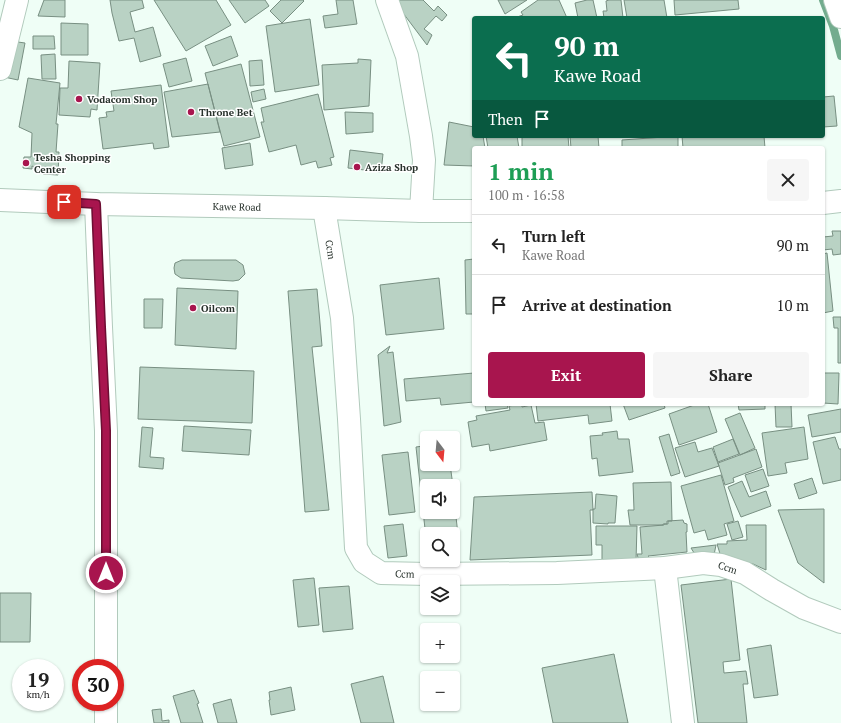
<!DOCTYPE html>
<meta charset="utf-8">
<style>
:root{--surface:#fff;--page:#f6f6f6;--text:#222;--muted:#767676;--line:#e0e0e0;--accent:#a8154e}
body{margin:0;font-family:"PT Serif",serif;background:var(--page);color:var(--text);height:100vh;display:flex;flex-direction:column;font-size:15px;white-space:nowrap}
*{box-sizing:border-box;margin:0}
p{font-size:13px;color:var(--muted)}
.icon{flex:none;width:22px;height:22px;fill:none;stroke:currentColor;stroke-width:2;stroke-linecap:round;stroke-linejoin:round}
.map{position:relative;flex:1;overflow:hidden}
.drawer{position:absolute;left:472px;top:146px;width:353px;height:260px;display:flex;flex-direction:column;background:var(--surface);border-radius:4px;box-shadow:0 1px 3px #0004}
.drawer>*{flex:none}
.top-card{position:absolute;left:472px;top:16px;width:353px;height:122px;border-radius:4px;box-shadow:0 1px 3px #0004;background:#0b6e4f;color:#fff;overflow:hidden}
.needle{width:26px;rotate:164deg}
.buttons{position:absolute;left:420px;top:431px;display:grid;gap:8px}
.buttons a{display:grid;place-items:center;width:40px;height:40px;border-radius:4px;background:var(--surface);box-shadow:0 1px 3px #0004;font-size:20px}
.speed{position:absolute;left:12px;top:659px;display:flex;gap:8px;font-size:20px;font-weight:700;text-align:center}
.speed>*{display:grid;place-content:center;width:52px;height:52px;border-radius:50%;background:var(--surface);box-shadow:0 1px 3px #0004;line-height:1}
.speed small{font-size:10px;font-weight:400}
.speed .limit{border:6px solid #d22;background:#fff;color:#111}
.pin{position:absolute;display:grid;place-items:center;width:34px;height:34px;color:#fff;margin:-17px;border-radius:8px;box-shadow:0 2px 6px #0006}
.me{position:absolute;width:44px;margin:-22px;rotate:0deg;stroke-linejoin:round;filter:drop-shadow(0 0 3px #0008)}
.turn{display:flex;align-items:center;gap:14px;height:84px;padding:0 16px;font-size:18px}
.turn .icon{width:52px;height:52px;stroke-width:2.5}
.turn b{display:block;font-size:28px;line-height:34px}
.then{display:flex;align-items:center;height:38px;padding:0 16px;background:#0003;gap:8px;font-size:15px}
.round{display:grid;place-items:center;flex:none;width:42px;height:42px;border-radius:4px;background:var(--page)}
.headline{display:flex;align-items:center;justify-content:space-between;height:68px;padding:0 16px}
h1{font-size:24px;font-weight:700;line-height:30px;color:#1e9e55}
.cta{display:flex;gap:8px;margin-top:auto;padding:8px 16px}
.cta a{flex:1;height:46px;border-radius:4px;background:var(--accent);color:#fff;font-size:16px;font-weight:700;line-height:46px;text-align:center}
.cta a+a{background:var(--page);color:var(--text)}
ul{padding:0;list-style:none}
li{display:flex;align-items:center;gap:12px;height:60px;padding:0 16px;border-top:1px solid var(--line)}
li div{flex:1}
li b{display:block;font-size:15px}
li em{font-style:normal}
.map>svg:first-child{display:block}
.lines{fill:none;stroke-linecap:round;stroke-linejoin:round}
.stream{stroke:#73ac8e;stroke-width:8}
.building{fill:#b9d2c4;stroke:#788f82}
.minor-casing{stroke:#b1cabc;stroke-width:24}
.major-casing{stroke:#b1cabc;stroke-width:24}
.minor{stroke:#fff;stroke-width:22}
.major{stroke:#fff;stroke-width:22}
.route-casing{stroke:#6d0e33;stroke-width:10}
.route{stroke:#a8154e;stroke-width:7}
.poi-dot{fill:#a8154e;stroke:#fff;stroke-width:1.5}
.labels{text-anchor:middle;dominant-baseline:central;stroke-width:3;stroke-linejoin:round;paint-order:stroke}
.poi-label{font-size:10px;font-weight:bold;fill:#28322c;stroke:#fff;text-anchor:start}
.street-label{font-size:10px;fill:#28322c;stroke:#fff}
</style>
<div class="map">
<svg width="841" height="723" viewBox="0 0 841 723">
<rect width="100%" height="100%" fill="#effef6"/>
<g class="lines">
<!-- stream -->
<path class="stream" d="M823,0L833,26L841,56"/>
</g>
<!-- building -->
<path class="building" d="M44,0H65V17L38,16Z
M110,0H142L144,8L130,12L135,32L153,27L161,56L140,62L134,38L119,41L112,13Z
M154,0H216L231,25L186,51Z
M229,0H265L269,6L245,23Z
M281,0H303L304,1L282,23L270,11Z
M336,0H353L357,24L325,28L323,16L338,14Z
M397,0H423L434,11L438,6L447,15L442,21L436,16L424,29L432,35L427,45L397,5Z
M498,0H527L505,14Z
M538,0H559L567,18H514L523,15L521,12Z
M587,0H593L597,18H578L575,3Z
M609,0H621L623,18H604L603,11H607L606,1Z
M624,0H664L667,18H627Z
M674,0H738L739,9L675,15Z
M310,19L319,85L275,92L266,26Z
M61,23L88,24V55H61Z
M33,36H54L55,49H33Z
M231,36L238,56L213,66L205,46Z
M11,41L25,43L18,80L4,77Z
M55,54L56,79H42L41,55Z
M186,58L192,81L169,87L163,64Z
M358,59L371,60L369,106L324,110L322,65L358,63Z
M262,60L264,85L250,86L249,61Z
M69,61L100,63L97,110L91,109L90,117L59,115L60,88H68Z
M241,64L260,137L224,146L205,73Z
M28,78L60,83L56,124H58L56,152H59L58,175L43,174V171L34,170V167L32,166V169L23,168L24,157H31L32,133L19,127Z
M208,84L220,132L172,137L164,92Z
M161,85L169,147L154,149L153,143L103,149L99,118L107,117L106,112L114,111L111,91Z
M264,89L266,99L253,102L251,92Z
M318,94L334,157L330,158L332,165L318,168L316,161L301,165L296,145L269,152L261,122H264L261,108Z
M834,96L837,126L823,127V97Z
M345,112L373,113V132L346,134Z
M449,122L474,127V136H483L485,148H474V166L444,165Z
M486,136H517L519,148H488Z
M522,136H568L569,148H522Z
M570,136H598L599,148H571Z
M678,136V148H622V140Z
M682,136H764L765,148H683Z
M250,143L253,165L225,169L222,148Z
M350,150L383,154L381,172L348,168Z
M832,231H841V254L833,255L832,249L823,250V237L833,236Z
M827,253L833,311L823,313V254Z
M474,259V314H466L465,260Z
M182,260H236L243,265L245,274L239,280L233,281L181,278L175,274L174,268L175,263Z
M439,278L444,329L386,335L380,285Z
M177,288L238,291L236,349L175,345Z
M317,289L322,346L312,347L329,510L305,512L288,291Z
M144,299H163L162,328H144Z
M833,317H841V363H838V328H834Z
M390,346L387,353L393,352L401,422L384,426L378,355Z
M140,367L254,371L252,423L138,419Z
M474,373V402L441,405L440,398L406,401L404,379Z
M823,373H839L838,404L823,403Z
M485,404H510H507L508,408L486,411Z
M521,404H522V407L531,405L535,423L544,422L547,440L490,451L489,444L472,447L468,422L477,420L476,416L510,410L509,406Z
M536,404H610L612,421L589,424L588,415L538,421Z
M623,404H664L665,408L629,420Z
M697,404H708L717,432L679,445L669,414Z
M738,404H765V409L739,410Z
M775,404H791L792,427H776Z
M841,409V432L812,437L808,415Z
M740,413L755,448L740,455L725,419Z
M184,426L251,430L249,455L182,451Z
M142,427L153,428L150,457L164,458L163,469L139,467Z
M804,427L808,459L785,463L787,473L768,476L762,433Z
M617,431L618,439H629L633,472L599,476L597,458L592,459L590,436L603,435L602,433Z
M447,432V438H427V464H450L453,486H427V512H453V491L459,543L453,544V534H427V547L416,447L423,446L422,435Z
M669,434L680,473L671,476L659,437Z
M835,437L839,449H841V480L823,484L813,442Z
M733,439L739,454L718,462L713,447Z
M695,442L698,452L712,448L719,466L685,477L675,448Z
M756,449L762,467L733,478L734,482L725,485L718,463Z
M408,452L415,512L389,515L382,455Z
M763,469L769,486L751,492L745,475Z
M721,475L734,521L724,524L727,535L708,540L705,530L694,533L681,486Z
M812,478L817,493L799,499L794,484Z
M742,481L749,497L766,491L771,506L741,517L728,487Z
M671,482L672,521H667V524H663V525H630L628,510H634L633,483Z
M592,492L593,510H590L592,555L470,560L474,497Z
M596,494L617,496L615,523H608V524L593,523V509H595Z
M824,509V583L798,563L778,510Z
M683,520L684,523L687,524V532H686L687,552L648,556L652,560L639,561L637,554H642L640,527L664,525V524H668V521Z
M738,521L743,537L732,540L727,524Z
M403,524L407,556L388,558L384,526Z
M746,525H766V570L753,564L721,557L717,544H727V541L747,540Z
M596,526H637L636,561H602V545H596Z
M716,545L714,555L696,556L691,548Z
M314,578L319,625L298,627L293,580Z
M731,579L740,660L723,662L724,673L746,671L748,684H743L747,723H698L681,585Z
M349,586L353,629L323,632L319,588Z
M0,593H31L30,642H0Z
M771,645L778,695L754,698L747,649Z
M614,654L628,723H553L542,668Z
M383,676L394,723H361L351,684Z
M291,687L295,710L271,715L269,700H270L269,692Z
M194,690L199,703L197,704L203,723H181L173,696Z
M231,699L237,723H218L213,704Z
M161,709L162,721L169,720V723H154L152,710Z"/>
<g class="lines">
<defs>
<g id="minor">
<path d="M387,0L407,56L421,136L424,160L421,211"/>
<path d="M835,0L841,17"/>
<path d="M0,69L17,0"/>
<path d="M96,204L101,327L106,431V668"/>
<path id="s1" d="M324,208L342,318L349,419L356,548L364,562L381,573L428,574L557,573L665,568L703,563L721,565L745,573L772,590L804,608L841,622"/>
<path d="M665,568L683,723"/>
<path d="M106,723V702"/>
</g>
<g id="major">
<path id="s2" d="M0,200L96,204L324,208L421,211H474"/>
<path d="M823,203L841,201"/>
</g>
</defs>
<!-- minor casing -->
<use href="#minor" class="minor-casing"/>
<!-- major casing -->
<use href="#major" class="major-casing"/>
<!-- minor -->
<use href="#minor" class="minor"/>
<!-- major -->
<use href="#major" class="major"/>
</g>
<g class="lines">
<defs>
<path id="route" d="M64,202L96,204L101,327L106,431V573"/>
</defs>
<!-- route casing -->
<use href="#route" class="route-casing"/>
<!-- route -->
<use href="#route" class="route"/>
</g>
<!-- markers -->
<g class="poi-dot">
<circle cx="79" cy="99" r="4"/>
<circle cx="191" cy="112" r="4"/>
<circle cx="26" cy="163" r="4"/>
<circle cx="357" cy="167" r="4"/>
<circle cx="193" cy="308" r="4"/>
</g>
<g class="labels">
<!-- poi labels -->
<g class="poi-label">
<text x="87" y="99">Vodacom Shop</text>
<text x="199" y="112">Throne Bet</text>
<text x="34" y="157">Tesha Shopping<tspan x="34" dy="12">Center</tspan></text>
<text x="365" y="167">Aziza Shop</text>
<text x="201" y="308">Oilcom</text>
</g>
<!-- street labels -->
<g class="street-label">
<text stroke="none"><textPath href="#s2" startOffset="237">Kawe Road</textPath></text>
<text stroke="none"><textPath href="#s1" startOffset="42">Ccm</textPath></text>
<text stroke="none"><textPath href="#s1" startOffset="726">Ccm</textPath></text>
<text stroke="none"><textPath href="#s1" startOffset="402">Ccm</textPath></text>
</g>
</g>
</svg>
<div class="buttons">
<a><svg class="needle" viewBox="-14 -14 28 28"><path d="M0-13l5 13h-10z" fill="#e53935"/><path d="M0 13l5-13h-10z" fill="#767676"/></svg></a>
<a><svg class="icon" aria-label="sound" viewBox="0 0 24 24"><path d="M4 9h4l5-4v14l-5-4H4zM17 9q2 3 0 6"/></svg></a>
<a><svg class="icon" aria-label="search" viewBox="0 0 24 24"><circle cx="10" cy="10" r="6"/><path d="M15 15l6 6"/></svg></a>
<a><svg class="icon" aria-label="layers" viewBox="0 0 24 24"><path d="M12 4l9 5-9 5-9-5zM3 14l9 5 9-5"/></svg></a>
<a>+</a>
<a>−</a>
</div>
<div class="speed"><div>19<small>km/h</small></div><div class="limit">30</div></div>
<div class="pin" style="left:64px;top:202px;background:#d93025"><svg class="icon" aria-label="arrive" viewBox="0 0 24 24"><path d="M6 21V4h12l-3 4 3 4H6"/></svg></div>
<svg class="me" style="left:106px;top:573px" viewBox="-20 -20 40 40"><circle r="17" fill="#a8154e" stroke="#fff" stroke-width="3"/><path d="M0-11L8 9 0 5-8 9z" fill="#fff"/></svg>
<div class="top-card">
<div class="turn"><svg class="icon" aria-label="left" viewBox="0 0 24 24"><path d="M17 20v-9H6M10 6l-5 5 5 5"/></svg><div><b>90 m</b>Kawe Road</div></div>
<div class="then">Then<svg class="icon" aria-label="arrive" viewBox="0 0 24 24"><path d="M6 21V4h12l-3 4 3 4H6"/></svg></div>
</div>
<section class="drawer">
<div class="headline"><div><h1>1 min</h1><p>100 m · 16:58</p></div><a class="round"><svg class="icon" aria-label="close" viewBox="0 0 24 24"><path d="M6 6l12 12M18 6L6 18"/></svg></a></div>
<ul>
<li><svg class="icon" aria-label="left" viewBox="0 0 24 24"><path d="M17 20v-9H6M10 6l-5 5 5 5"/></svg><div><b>Turn left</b><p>Kawe Road</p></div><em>90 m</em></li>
<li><svg class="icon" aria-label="arrive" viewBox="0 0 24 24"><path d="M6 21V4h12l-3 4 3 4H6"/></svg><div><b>Arrive at destination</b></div><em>10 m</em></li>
</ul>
<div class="cta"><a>Exit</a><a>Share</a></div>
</section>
</div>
